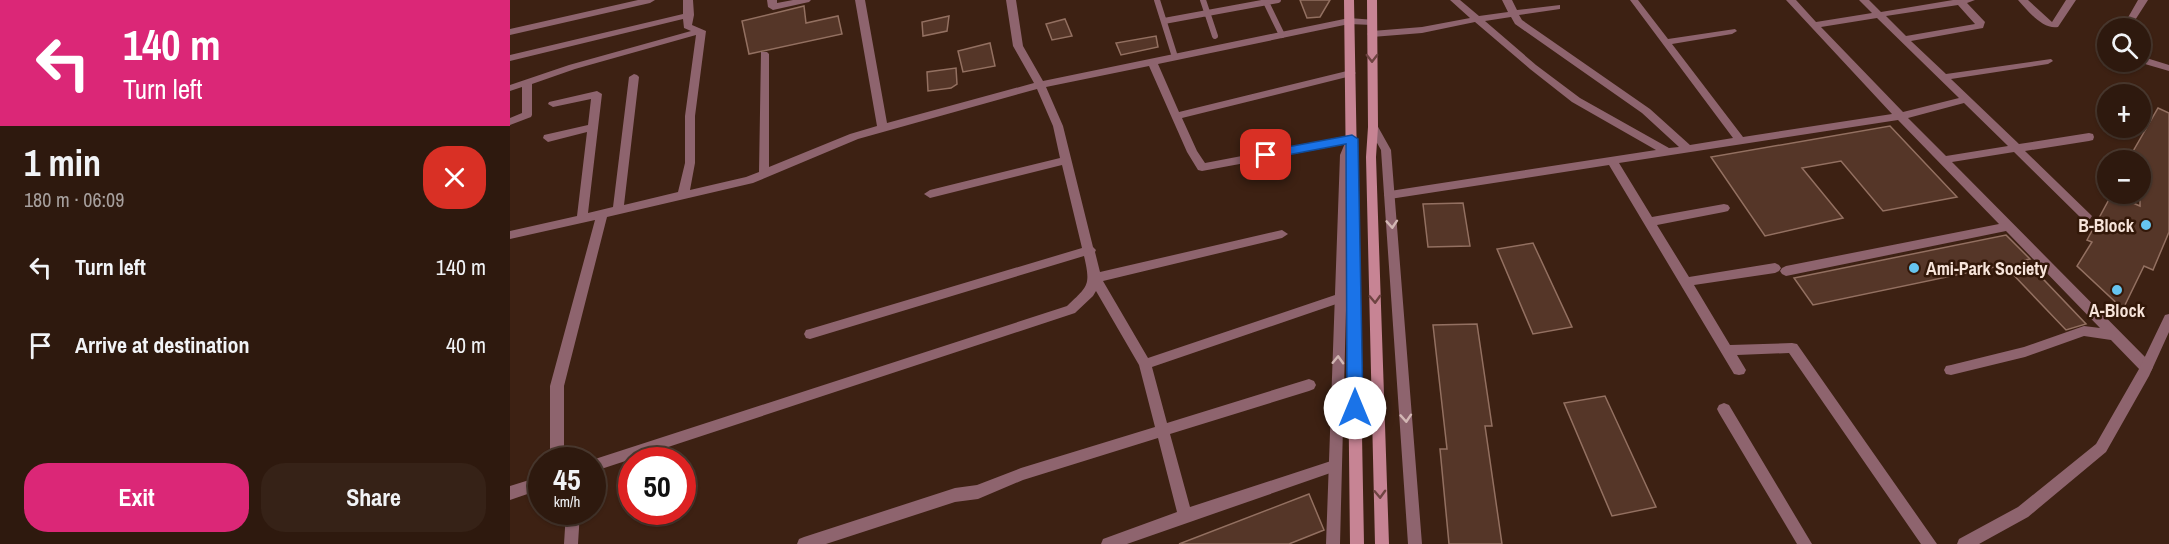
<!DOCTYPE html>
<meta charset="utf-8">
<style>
:root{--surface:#2e190e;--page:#362217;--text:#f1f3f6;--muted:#a7a09e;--line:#49382e;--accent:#db2777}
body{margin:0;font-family:"Archivo Narrow",sans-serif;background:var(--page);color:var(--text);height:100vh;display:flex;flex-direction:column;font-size:22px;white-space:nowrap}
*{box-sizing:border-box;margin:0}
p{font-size:20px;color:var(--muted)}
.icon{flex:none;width:33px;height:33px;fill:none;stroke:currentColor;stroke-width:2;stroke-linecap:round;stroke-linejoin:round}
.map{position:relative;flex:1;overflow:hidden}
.sheet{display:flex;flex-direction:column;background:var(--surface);width:510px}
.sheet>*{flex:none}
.top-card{background:#db2777;color:#fff;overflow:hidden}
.controls{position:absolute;left:1587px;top:18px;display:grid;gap:12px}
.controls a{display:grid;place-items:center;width:54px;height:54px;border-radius:50%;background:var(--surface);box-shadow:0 2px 4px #0004,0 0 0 2px var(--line);font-size:30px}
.speed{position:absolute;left:18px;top:447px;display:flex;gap:12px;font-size:30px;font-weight:700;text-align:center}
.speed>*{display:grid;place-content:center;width:78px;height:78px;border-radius:50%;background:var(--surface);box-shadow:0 2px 4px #0004,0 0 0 2px var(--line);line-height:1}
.speed small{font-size:15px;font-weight:400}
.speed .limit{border:9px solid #d22;background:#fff;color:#111}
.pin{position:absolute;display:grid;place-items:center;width:51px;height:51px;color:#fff;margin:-26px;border-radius:12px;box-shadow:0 3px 9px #0006}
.me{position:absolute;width:66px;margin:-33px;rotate:0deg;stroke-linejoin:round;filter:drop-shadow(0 0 4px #0008)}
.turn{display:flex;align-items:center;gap:21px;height:126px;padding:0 24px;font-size:27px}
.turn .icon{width:78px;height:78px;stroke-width:2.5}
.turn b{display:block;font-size:42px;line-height:51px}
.round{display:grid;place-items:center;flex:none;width:63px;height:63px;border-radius:24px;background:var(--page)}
.headline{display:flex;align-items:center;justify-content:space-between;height:102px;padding:0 24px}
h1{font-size:36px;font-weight:800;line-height:45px}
.action{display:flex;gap:12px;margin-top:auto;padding:12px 24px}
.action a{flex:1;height:69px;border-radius:24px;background:var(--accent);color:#fff;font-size:24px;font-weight:800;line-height:69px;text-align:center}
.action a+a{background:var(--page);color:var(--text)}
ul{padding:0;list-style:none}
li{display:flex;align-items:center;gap:18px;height:78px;padding:0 24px}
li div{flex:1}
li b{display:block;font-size:22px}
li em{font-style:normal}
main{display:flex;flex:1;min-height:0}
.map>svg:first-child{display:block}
.building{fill:#553628;stroke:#937061;stroke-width:1.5}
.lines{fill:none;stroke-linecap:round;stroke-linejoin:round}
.service{stroke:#8e646e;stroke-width:6}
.minor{fill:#8e646e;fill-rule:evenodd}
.tertiary{fill:#8e646e;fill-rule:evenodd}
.secondary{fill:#c78494;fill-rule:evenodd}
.oneway{stroke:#6e4341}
.oneway2{stroke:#d2b7b4}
.route{fill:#1a73e8;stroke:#114b97;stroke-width:1.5}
.poi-dot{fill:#66c4ef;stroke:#331809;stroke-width:2}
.labels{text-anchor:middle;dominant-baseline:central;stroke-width:5;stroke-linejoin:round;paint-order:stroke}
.poi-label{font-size:18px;font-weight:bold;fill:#f7e4da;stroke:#331809;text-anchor:end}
</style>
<main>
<section class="sheet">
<div class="top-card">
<div class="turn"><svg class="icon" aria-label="left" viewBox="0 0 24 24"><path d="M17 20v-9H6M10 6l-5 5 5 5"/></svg><div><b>140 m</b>Turn left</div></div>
</div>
<div class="headline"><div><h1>1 min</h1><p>180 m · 06:09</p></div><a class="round" style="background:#d93025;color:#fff"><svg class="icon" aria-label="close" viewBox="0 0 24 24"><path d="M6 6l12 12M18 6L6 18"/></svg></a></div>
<ul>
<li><svg class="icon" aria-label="left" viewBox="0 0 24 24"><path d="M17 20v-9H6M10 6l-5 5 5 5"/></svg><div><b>Turn left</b></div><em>140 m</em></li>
<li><svg class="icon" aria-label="arrive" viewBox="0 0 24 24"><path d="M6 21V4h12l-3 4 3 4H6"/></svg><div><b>Arrive at destination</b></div><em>40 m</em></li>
</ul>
<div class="action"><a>Exit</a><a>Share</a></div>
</section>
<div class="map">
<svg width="1659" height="544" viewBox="0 0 1659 544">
<rect width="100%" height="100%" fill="#3d2113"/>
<!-- building -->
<path class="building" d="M790,0H820L810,17L797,18Z
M294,6L296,23L328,16L332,34L239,54L232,21Z
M439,16L437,31L413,36L412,22Z
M555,19L562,36L542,40L536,24Z
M646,36L648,47L611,55L606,43Z
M480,43L485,66L453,72L448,51Z
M446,68L447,84L441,88L418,91L417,72Z
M1648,108L1659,113V232L1643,270L1634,266L1613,309L1567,266L1582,242L1577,240L1602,194L1630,206V160H1618Z
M1380,126L1447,197L1373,211L1331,161L1292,168L1333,218L1255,236L1201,157Z
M953,203L960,246L918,247L913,204Z
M1496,235L1520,259L1515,260L1576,324L1556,330L1494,265L1303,305L1284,278Z
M1023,243L1062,327L1023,334L987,249Z
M967,324L982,426H975L992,544H939L930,449H937L923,325Z
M1095,396L1146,507L1102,516L1054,403Z
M799,494L814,530L779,544H669Z"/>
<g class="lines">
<!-- service -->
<path class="service" d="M647,0L665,57
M693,0L705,36
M755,0L772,35
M654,21L768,0"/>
<!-- minor -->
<path class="minor" d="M128,0H145L140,3L0,35V29Z
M173,0H183L184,15L182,25L196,31L185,116V163L180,190L236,177L249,172L251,52H257L259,54V167L340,134L367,126L345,0H355L377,123L524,83L503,46L496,0H506L513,46L533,81L839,18L865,20V24L862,25L839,24L648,64L669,112L841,70L846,73L841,76L672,118L687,151L695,163L842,135L846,136L847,139L842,143L692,171L688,170L677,152L639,66L536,87L553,126L583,247L586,250L585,252L590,272L772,230L778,234L772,238L593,281L638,358L831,293L835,295L837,298L835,301L642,367L657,423L799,379L804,381L806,385L804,389L799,391L660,434L680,507L824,460L829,462L831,466L829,470L617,544H591L593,539L667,512L648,438L513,480L468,499L445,502L316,544H287L289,539L294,537L445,488L467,485L511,468L645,427L629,365L586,291L583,296L565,313L82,472V460H80H82L557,306C578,286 581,286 574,256L300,339L296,338L294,334L296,330L300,329L572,248L552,165L420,198L414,194L420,190L550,158L543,126L527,89L348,139L243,183L97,217L54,386V460H40V386L85,220L0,239V231L67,216L77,132L38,142L33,138L34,135L78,125L81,99L43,107L38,104L39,102L87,91L92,94L78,213L103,207L119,77L124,74L127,75L129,77L114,205L168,192L175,163V116L186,35L65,69L22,84V115L21,117L0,125V118L12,113V87L0,91V85L59,65L181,31L174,28L173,19L0,61V55L173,14Z
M257,0H267V3L283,0H301L299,2L263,10L258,7Z
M940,0H950L969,16L998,12L992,0H1002L1007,10L1050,5V9L1009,15L1012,20L1140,109L1180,145L1223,138L1120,0H1128L1158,39L1225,29L1227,31L1222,34L1162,44L1233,137L1382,114L1276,0H1286L1306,22L1362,13L1349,0H1359L1371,12L1443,0H1465L1457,3L1475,22L1473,28L1401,41L1436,74L1541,59L1543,61L1538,64L1441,79L1509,144L1579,133L1583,134L1584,137L1583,140L1579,141L1515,151L1582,216L1580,219H1572L1504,152L1442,162L1641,363L1643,367L1641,371L1636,372L1631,371L1601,340L1574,336L1515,357L1441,375L1436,374L1434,370L1436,366L1441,365L1514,347L1574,326L1590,328L1496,231L1276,276L1272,274L1270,271L1272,268L1276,266L1489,224L1388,120L1109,163L1142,217L1214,204L1218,205L1220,208L1218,211L1214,212L1147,225L1179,277L1265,263L1269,265L1271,268L1269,271L1265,273L1184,285L1220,345L1282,343L1287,344L1427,544H1411L1279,353L1227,355L1236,370L1234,374L1229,375L1224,374L1099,165L880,199L876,198L874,195L880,191L1146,150L1062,102L1020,69L965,22L912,33L862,37L857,34L862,31L912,27L960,18ZM1448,5L1465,24L1396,36L1376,16ZM1001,17L1005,24L1132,113L1169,147L1159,148L1070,98L1026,65L975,21ZM1367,18L1449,98L1393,112L1311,27ZM1454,103L1498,146L1436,156L1398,118Z
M1508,0H1518L1542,22L1556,0H1566L1548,27C1533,30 1518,11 1508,0Z
M1628,0H1638L1620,28H1612Z
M1630,56L1659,65V71L1628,62H1630Z
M1214,403L1219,405L1302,544H1287L1209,413L1207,409L1209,405Z
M32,476V489L0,500V486Z
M56,512H70L68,544H54Z"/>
<!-- tertiary -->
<path class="tertiary" d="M863,124L867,125L881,150L912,544H898L871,150L858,127Z
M842,135L847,139L840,155L830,544H816L830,155L838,136Z
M1659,314V332L1639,376L1596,452L1518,517L1469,544H1447L1449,539L1508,507L1586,444L1629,369L1655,315Z"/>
<!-- secondary -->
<path class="secondary" d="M834,0H844L854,544H840Z
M857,0H867L868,127L866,157L879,544H865L856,157L858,127Z"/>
</g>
<!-- one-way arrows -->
<defs><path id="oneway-chevron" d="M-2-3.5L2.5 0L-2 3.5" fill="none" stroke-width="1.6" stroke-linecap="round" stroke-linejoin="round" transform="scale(1.5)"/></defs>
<g class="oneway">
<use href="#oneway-chevron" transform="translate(862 58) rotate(90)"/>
<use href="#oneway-chevron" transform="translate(865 299) rotate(88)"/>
<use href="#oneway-chevron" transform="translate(870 494) rotate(88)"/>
</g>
<g class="oneway2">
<use href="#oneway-chevron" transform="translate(882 224) rotate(86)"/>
<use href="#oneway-chevron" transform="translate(828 360) rotate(-88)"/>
<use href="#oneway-chevron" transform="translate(896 418) rotate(86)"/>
</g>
<!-- route -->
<path class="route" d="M842,135L848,139L853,408L851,413L845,415L840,413L837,408L836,144L756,159L750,155L756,151Z"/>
<!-- markers -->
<g class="poi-dot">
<circle cx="1636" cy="225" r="6"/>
<circle cx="1404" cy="268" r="6"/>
<circle cx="1607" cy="290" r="6"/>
</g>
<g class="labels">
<!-- poi labels -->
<g class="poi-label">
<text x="1624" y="225">B-Block</text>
<text x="1416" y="268" text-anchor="start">Ami-Park Society</text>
<text x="1607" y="310" text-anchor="middle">A-Block</text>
</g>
</g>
</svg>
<div class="controls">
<a><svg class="icon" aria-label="search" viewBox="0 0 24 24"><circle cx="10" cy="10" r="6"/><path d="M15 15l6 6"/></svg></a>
<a>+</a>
<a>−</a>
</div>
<div class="speed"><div>45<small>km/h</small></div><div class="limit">50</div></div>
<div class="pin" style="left:756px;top:155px;background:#d93025"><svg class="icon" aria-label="arrive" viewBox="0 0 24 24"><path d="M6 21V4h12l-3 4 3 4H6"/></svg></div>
<svg class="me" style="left:845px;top:408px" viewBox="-20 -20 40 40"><circle r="19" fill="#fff"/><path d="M0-13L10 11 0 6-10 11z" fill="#1a73e8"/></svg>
</div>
</main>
